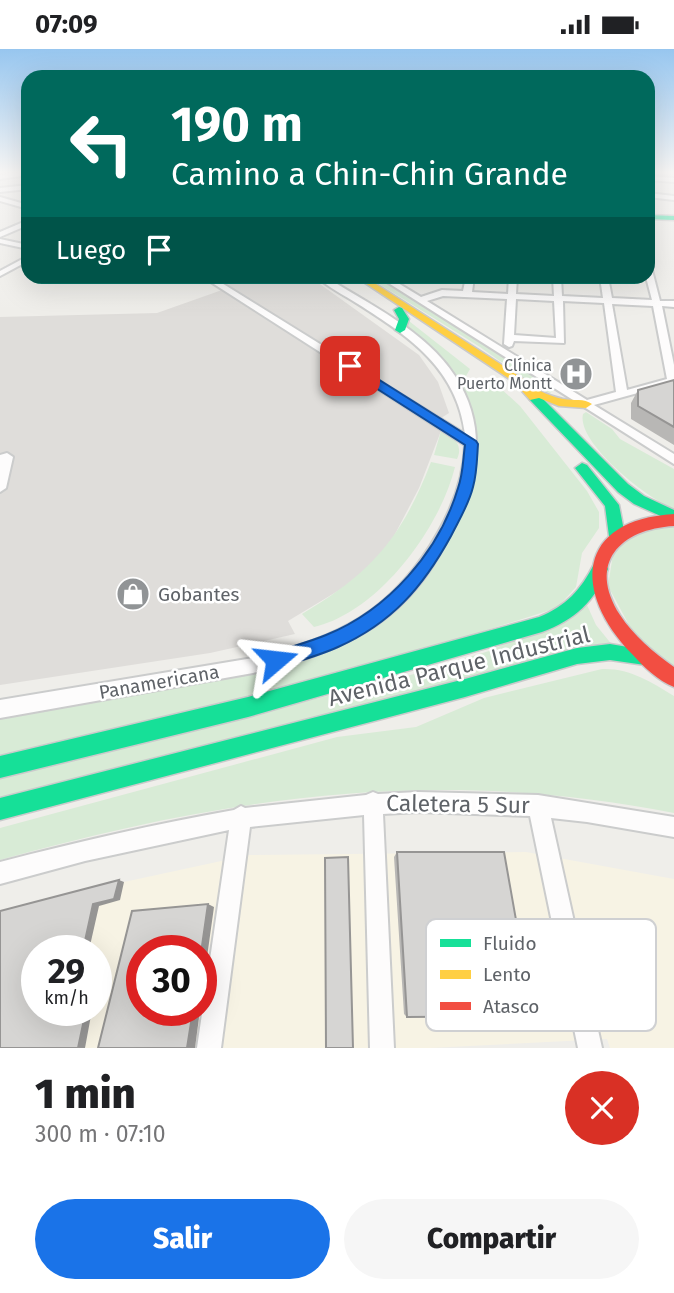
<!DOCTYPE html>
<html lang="es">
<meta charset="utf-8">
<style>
:root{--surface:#fff;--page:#f6f6f6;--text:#202124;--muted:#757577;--accent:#1a73e8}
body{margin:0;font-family:"Fira Sans",sans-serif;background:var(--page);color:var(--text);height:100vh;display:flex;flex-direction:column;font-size:26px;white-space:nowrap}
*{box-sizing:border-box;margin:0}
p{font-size:23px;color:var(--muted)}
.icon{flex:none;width:38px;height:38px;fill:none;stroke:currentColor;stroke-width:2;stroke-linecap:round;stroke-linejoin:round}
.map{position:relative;height:999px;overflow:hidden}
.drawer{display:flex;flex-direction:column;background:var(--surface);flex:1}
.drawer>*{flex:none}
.top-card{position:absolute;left:21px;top:21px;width:634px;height:214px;border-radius:21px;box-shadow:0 7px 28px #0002;background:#00695c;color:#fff;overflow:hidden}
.speed{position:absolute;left:21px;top:886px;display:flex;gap:14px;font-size:35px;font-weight:700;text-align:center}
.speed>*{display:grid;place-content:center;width:91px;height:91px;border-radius:50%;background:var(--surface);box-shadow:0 7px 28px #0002;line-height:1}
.speed small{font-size:18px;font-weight:400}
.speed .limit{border:10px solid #d22;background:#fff;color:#111}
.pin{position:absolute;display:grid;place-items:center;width:60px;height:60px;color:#fff;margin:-30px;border-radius:14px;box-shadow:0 4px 10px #0006}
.me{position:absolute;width:77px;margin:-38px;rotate:73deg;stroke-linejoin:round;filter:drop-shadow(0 0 5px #0008)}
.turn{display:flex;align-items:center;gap:24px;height:147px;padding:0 35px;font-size:32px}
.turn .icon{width:91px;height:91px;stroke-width:2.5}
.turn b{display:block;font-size:49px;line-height:60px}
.then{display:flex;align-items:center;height:66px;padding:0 35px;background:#0003;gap:14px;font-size:26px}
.round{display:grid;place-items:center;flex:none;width:74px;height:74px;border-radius:37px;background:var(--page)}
.head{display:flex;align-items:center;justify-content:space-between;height:119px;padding:0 35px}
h1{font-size:42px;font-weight:800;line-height:52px}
.primary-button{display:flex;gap:14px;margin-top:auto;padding:14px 35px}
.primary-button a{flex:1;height:80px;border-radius:42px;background:var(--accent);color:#fff;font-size:28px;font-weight:800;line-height:80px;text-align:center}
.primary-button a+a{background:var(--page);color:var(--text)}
.status{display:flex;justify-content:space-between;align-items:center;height:49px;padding:0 35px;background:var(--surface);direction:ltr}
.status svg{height:19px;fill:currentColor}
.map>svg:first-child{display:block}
.commercial{fill:#f7f3e4;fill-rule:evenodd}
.industrial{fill:#dfddda}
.green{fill:#d8ebd6}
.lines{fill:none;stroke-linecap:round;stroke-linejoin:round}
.street-casing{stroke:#cbcccc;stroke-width:4}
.fast-casing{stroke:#cacacb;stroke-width:3}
.slow-casing{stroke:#cacacb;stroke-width:3}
.jam-casing{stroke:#cacacb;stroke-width:3}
.street{fill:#fdfcfc;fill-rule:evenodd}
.fast{fill:#16e098;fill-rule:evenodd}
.slow{fill:#ffcf43;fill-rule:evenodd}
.jam{fill:#f24e42;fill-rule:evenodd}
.wall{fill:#b8b7b5}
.shaded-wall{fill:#969594}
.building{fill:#d6d5d3;stroke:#969594;stroke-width:2}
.route{fill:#1a73e8;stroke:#114b97;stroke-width:2}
.labels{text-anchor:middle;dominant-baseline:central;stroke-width:5;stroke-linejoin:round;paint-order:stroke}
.far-poi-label{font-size:16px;fill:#5f6368;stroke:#fff;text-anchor:end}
.poi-label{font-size:19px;fill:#5f6368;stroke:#fff;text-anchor:start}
.street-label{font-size:19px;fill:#5f6368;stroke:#fff}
.near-street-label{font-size:23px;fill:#5f6368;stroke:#fff}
.key{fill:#fff;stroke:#cfd0d2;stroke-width:2}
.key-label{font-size:19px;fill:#5f6368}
</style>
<div class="status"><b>07:09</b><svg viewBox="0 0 49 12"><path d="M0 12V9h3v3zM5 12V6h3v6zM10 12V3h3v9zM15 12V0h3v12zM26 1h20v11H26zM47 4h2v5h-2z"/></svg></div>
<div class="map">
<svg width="674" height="999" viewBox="0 0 674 999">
<rect width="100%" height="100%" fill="#efeeea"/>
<!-- commercial -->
<path class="commercial" d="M526,803L674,830V999H610L607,990L430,999H0V865L124,833L249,806ZM37,901H96V961H37ZM142,901H201V961H142Z"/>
<!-- industrial -->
<path class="industrial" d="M250,228H310L419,306L438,333L449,364L438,371L226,236Z
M222,241L437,377L441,382L419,439L394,487L379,508L351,534L288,572L295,585L210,604L0,636V268L157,264Z"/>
<!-- green -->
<path class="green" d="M368,228H379L554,341L550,344L541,341L480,298Z
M409,272L470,320L466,327L473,335L485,331L498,337L520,357L587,442L599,463V479L582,504L576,538L557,559L344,626L0,708V668L300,611C338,599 376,577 406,550C422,537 433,517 443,499C473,448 492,394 461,338C448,314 425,299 405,282Z
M586,363L612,380L620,390L674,420V460C649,451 576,394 583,365Z
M436,377C449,385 465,393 457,410L434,406L441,382Z
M431,413L455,418C440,479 379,563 314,578L302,565C371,524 402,489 431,413Z
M674,476V620L636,589L608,537L613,505L635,484Z
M587,556L596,576L613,597L0,749V730L418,624L489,602Z
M602,620C630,619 651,633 674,647V764C437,717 230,747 0,811V779L337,688L416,678L484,649Z"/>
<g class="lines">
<defs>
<path id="street" d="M28,122V126L0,130V126Z
M648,127L674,129V133L648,131Z
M28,136V140L0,143V139Z
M648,144L674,147V151L648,148Z
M0,148L28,156V160L0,152Z
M28,171V176L0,188V183Z
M0,190L28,196V200L0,194Z
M28,207V212L0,227V222Z
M648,219L652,221L660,252H674V258L662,257L674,316V334L594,356L674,405V415L379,228H388L421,248L442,241L463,242L466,228H474L472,243L508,245L509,228H517L516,245L554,247L553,228H561L562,247L603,249L600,228H608L612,249L652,251L646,228ZM443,247L507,250L504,295L509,298L512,297L514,292L564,294L563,252L604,254L616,343L587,351L427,252ZM516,250L554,252L556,289L514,286ZM612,255L653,257L667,330L627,341Z
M203,228H212L465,385C457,320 410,288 358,255C344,246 329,239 317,228H326C370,256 426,282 455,327C491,382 476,439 447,492C429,526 408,554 376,576C339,601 296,614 253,624L0,669V651L253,609C339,590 395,561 439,482C454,455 464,427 465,396Z
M7,404L13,408L6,439L0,443V406Z
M373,743L378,745L418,743L538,746L674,768V788L587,773L551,769L602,999H578L530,767L418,763L383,765L394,999H370L364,766L250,778L221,999H197L229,781L85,812L0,835V813C77,793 155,775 234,761L241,757L245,759L366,746Z"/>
<path id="fast" d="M648,166L674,167V171L648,170Z
M399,258L402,259L409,270L405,281L400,284L395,281L399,270L394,261Z
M534,344L538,345L628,435L644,447L674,461V473L634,455L618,443L530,351L528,348Z
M582,414L587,416L619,456L625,487L622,491L617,493L609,487L605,457L575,419Z
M600,513L606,515L608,520C595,552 575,571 542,583L248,668L0,729V707L248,648L539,568C566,557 581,541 594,515Z
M610,595L652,602L654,608L652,614L645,616L610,611L577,615L465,648L0,771V749L465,630L577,599Z"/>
<path id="slow" d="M356,228H365L522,329C532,339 548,347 563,350C574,352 584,349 592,355L586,359L559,357L539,349L530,351L514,333Z"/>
<path id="jam" d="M674,465V477C620,480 587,514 620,566C633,586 654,604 674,618V638C658,632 643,617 632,605C572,543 576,471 674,465Z"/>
</defs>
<!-- street casing -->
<use href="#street" class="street-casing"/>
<!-- fast casing -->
<use href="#fast" class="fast-casing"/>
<!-- slow casing -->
<use href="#slow" class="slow-casing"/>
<!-- jam casing -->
<use href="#jam" class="jam-casing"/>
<!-- street -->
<use href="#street" class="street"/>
<!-- fast -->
<use href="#fast" class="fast"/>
<!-- slow -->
<use href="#slow" class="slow"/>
<!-- jam -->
<use href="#jam" class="jam"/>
</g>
<!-- wall -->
<path class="wall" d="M674,331V396L631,370V354L638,341Z
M397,803L407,968L404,965L394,808Z"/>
<!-- shaded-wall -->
<path class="shaded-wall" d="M119,831L124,833L120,851L99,857L89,901H83L93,855Z
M208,855L214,858L201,951V904Z
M86,961H92L85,999H78Z
M193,961H200L195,999H187Z"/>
<!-- building -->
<path class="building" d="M674,331V378L638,357V341Z
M397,803H504L533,967L407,968Z
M348,808L353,999H326L325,809Z
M119,831L114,850L93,855L83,901H37V961H86L78,999H0V862Z
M208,855L201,904V901H142V961H193L187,999H98L132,862Z"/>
<!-- sky -->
<linearGradient id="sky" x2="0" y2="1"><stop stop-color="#97c6ef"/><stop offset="0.47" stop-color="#f8f7f6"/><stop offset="1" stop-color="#f8f7f6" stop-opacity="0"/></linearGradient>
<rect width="674" height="262" fill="url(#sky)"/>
<!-- route -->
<path class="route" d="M346,315H354L476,392L478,395C477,409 477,424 473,438C469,455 459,471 451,487C423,538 392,574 338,598C318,607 296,613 276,619L269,617L267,611L269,605C288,598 307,594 326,586C388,561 439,503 458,439C463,426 463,410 465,396L346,320Z"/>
<!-- icons -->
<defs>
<symbol id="hospital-disc" viewBox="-11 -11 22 22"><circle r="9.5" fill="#919496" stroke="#fff"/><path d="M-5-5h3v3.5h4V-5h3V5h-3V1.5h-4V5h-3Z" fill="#fff"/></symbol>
<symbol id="shop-disc" viewBox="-11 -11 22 22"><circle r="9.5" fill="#919496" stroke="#fff"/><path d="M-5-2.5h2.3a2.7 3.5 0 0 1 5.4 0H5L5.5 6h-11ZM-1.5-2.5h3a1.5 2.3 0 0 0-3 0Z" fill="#fff"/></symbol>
</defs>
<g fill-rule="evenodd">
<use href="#hospital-disc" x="557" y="306" width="38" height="38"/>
<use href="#shop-disc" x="114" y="526" width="38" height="38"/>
</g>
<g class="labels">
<!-- far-poi labels -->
<g class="far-poi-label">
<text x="552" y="316">Clínica<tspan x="552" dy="18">Puerto Montt</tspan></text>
</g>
<!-- poi labels -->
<g class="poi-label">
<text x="158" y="545">Gobantes</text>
</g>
<!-- street labels -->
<g class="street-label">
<text transform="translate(159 633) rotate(-10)">Panamericana</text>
</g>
<!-- near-street labels -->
<g class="near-street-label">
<text transform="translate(459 617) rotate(-14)">Avenida Parque Industrial</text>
<text transform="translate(458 755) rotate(1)">Caletera 5 Sur</text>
</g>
</g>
<!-- legend -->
<rect x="426" y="870" width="230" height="112" rx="10" class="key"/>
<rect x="440" y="890" width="31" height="8" fill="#16e098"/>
<rect x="440" y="921" width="31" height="9" fill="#ffcf43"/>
<rect x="440" y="953" width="31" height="8" fill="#f24e42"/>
<g class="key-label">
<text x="483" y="901">Fluido</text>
<text x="483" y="932">Lento</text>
<text x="483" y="964">Atasco</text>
</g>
</svg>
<div class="speed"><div>29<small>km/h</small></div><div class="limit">30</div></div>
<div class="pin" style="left:350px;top:317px;background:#d93025"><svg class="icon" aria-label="arrive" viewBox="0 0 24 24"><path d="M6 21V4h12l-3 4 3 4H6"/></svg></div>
<svg class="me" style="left:276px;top:611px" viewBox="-20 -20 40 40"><path d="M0-17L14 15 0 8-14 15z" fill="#1a73e8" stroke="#fff" stroke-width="4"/></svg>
<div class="top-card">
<div class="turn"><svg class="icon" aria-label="left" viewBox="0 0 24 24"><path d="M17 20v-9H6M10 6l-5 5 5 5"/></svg><div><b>190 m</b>Camino a Chin-Chin Grande</div></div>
<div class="then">Luego<svg class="icon" aria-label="arrive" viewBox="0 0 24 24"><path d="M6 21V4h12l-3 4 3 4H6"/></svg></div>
</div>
</div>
<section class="drawer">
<div class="head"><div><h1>1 min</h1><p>300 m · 07:10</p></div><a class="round" style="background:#d93025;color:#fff"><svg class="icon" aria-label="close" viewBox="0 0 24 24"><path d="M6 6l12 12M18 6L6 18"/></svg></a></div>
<div class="primary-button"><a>Salir</a><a>Compartir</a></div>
</section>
